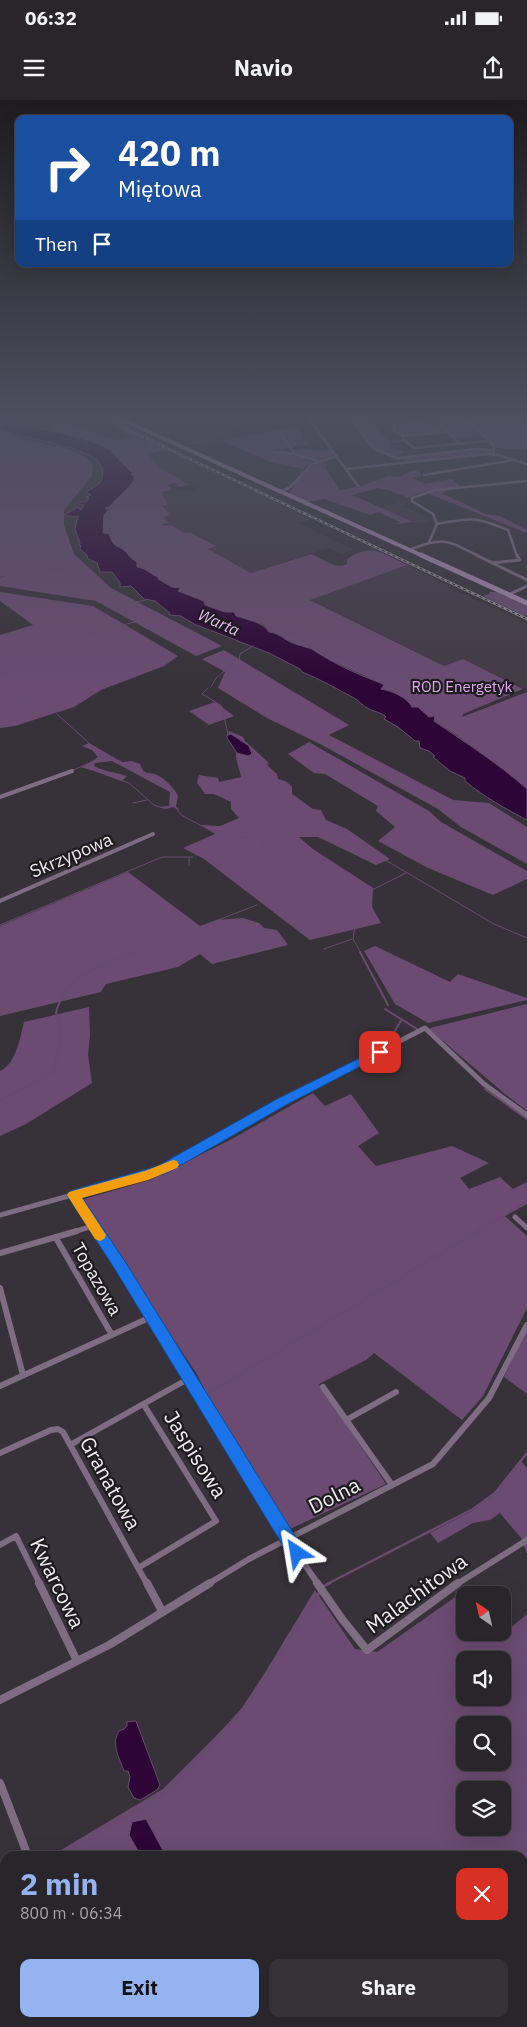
<!DOCTYPE html>
<meta charset="utf-8">
<style>
:root{--surface:#29262b;--page:#353237;--text:#f1f3f6;--muted:#a5a5a9;--line:#454347;--accent:#95b2f1}
body{margin:0;font-family:"IBM Plex Sans",sans-serif;background:var(--page);color:var(--text);height:100vh;display:flex;flex-direction:column;font-size:19px;white-space:nowrap}
*{box-sizing:border-box;margin:0}
p{font-size:16px;color:var(--muted)}
.icon{flex:none;width:28px;height:28px;fill:none;stroke:currentColor;stroke-width:2;stroke-linecap:round;stroke-linejoin:round}
.map{position:relative;flex:1;overflow:hidden}
.side{position:absolute;left:0px;top:1751px;width:528px;height:176px;display:flex;flex-direction:column;background:var(--surface);border-radius:15px 15px 0 0;box-shadow:0 5px 20px #0002,0 0 0 1px var(--line)}
.side>*{flex:none}
.top-card{position:absolute;left:15px;top:15px;width:498px;height:152px;border-radius:10px;box-shadow:0 5px 20px #0002,0 0 0 1px var(--line);background:#1a4fa0;color:#fff;overflow:hidden}
.needle{width:32px;rotate:326deg}
.tools{position:absolute;left:456px;top:1486px;display:grid;gap:10px}
.tools a{display:grid;place-items:center;width:55px;height:55px;border-radius:10px;background:var(--surface);box-shadow:0 5px 20px #0002,0 0 0 1px var(--line);font-size:25px}
.pin{position:absolute;display:grid;place-items:center;width:42px;height:42px;color:#fff;margin:-21px;border-radius:10px;box-shadow:0 2px 8px #0006}
.me{position:absolute;width:55px;margin:-28px;rotate:327deg;stroke-linejoin:round;filter:drop-shadow(0 0 4px #0008)}
.turn{display:flex;align-items:center;gap:18px;height:105px;padding:0 20px;font-size:22px}
.turn .icon{width:65px;height:65px;stroke-width:2.5}
.turn b{display:block;font-size:35px;line-height:42px}
.then{display:flex;align-items:center;height:48px;padding:0 20px;background:#0003;gap:10px;font-size:19px}
.round{display:grid;place-items:center;flex:none;width:52px;height:52px;border-radius:10px;background:var(--page)}
.head{display:flex;align-items:center;justify-content:space-between;height:85px;padding:0 20px}
h1{font-size:30px;font-weight:800;line-height:38px;color:var(--accent)}
.button{display:flex;gap:10px;margin-top:auto;padding:10px 20px}
.button a{flex:1;height:58px;border-radius:10px;background:var(--accent);color:#111;font-size:20px;font-weight:800;line-height:58px;text-align:center}
.button a+a{background:var(--page);color:var(--text)}
.status{display:flex;justify-content:space-between;align-items:center;height:35px;padding:0 25px;background:var(--surface);direction:ltr}
.status svg{height:14px;fill:currentColor}
header{display:flex;justify-content:space-between;align-items:center;height:65px;padding:0 20px;background:var(--surface);font-size:22px;font-weight:800}
.map>svg:first-child{display:block}
.built{fill:#433a46}
.green{fill:#6b4b72;fill-rule:evenodd}
.water{fill:#2d0536;stroke:#684b6e}
.lines{fill:none;stroke-linecap:round;stroke-linejoin:round}
.stream-far3{stroke:#684b6e;stroke-width:1}
.stream-far2{stroke:#684b6e;stroke-width:2}
.stream-far1{stroke:#684b6e;stroke-width:2.5}
.stream{stroke:#684b6e;stroke-width:3}
.street-far5{stroke:#7e6c83;stroke-width:2.5}
.street-far4{stroke:#7e6c83;stroke-width:3}
.street-far3{stroke:#7e6c83;stroke-width:4}
.street-far2{stroke:#7e6c83;stroke-width:5}
.street-far1{stroke:#7e6c83;stroke-width:6}
.street{stroke:#7e6c83;stroke-width:8}
.secondary-far1{stroke:#a88ab0;stroke-width:4}
.secondary{stroke:#a88ab0;stroke-width:5}
.rail-casing{stroke:#969298;stroke-width:2.5}
.rail{stroke:#1d1b1e;stroke-width:1;stroke-dasharray:3;stroke-linecap:butt}
.route{fill:#1a73e8;stroke:#114b97}
.slow{fill:#f59e0b}
.labels{text-anchor:middle;dominant-baseline:central;stroke-width:4.5;stroke-linejoin:round;paint-order:stroke}
.far-park-label{font-size:15px;fill:#e5a8f5;stroke:#1d1b1e}
.far-water-label{font-size:16px;font-style:italic;fill:#eab8f6;stroke:#1d1b1e}
.street-label{font-size:18px;fill:#f0edf1;stroke:#1d1b1e}
.near-street-label{font-size:21px;fill:#f0edf1;stroke:#1d1b1e}
</style>
<div class="status"><b>06:32</b><svg viewBox="0 0 49 12"><path d="M0 12V9h3v3zM5 12V6h3v6zM10 12V3h3v9zM15 12V0h3v12zM26 1h20v11H26zM47 4h2v5h-2z"/></svg></div>
<header><svg class="icon" aria-label="menu" viewBox="0 0 24 24"><path d="M4 6h16M4 12h16M4 18h16"/></svg>Navio<svg class="icon" aria-label="share" viewBox="0 0 24 24"><path d="M12 15V3M7 8l5-5 5 5M5 13v7h14v-7"/></svg></header>
<div class="map">
<svg width="527" height="1927" viewBox="0 0 527 1927">
<rect width="100%" height="100%" fill="#373239"/>
<!-- built -->
<path class="built" d="M167,350L312,419L299,423L354,450L341,454L328,448L251,473L207,449L216,446L191,432L185,433L171,425L163,426L161,424L168,423L162,418L169,415L162,406L168,405L162,392L196,390L197,388L177,379L158,367L148,354Z
M403,401L409,404L403,406L432,420L418,424L380,408Z
M407,465L450,486L448,487L527,523V588L523,589L463,559L444,566L309,499Z"/>
<!-- green -->
<path class="green" d="M99,316H106L119,325L167,350L148,354L158,367L190,385L179,387L175,383L167,385L172,390L162,392L168,405L162,406L170,414L163,418L169,423L162,424L163,426L171,425L185,433L190,432L216,446L208,449L251,473L312,454C323,459 335,470 347,464V459C372,442 382,454 407,465L310,500L444,566L463,559L523,589L463,614L462,617L527,592V689C492,659 453,632 414,608C401,600 396,591 381,589L384,585L378,582L314,553L311,549L303,548L269,532L265,526L261,524L236,516L233,512H225L205,505L203,501L177,491L180,488L172,487L158,479V477L137,467V462L130,459L125,451L115,447L109,437L103,433L104,408C120,397 128,393 131,374C109,343 88,340 54,331L51,328C69,317 95,336 114,339C120,340 127,338 133,337Z
M350,316H383L386,319L372,323L388,341L401,340L403,342L389,343L392,348L405,352L394,356L375,349Z
M403,316L409,320L424,319L430,324L442,329L440,331L404,335L398,333V326L395,323L407,321Z
M433,316H527V350L498,348L486,336L455,338L436,319L430,317Z
M296,327L305,339L294,342L305,340L309,345L292,346L279,330Z
M278,330L290,348L271,350L292,352L313,362L303,369L268,361L223,341L193,346Z
M0,331C11,335 23,339 35,342C58,348 75,346 93,364L92,376L64,410V425L74,454L111,488L222,546L196,556L96,501L0,486V478L6,476L0,477Z
M312,349L314,351L331,350L333,355C322,360 302,361 295,350Z
M478,349L492,351L493,353L406,362L402,359Z
M321,362L327,364L325,368L340,390L361,386L388,376L400,377L411,371H417L421,374V376L412,378L425,384L452,379L459,386C454,391 446,389 442,394L468,405L485,414L500,416L527,430V433L424,392L406,398L403,395L393,393L392,391L378,388L352,395L413,422L395,424L400,422L378,412L370,415L324,399L309,402L289,395C295,380 308,368 321,362Z
M0,492L93,506L178,556L164,566L101,590L74,607L15,626L0,628V535L33,525L0,501Z
M490,492H496L527,505V515L524,516L483,496L490,494Z
M224,550L349,625L329,635L453,700L489,703L527,727V764L461,727L438,709L322,645L267,618L218,588L225,572L202,559Z
M215,602L234,616L209,625L189,611Z
M229,631L243,637L245,641L269,663L267,665L277,674L278,679L287,682L292,687V694L313,709L321,710L326,720L347,729L390,759L376,765L318,737H299L313,749L373,788L372,807L381,823L310,840L204,759L183,748L215,734L201,725L220,726L239,718L231,709V702L214,694H205L197,683L199,675L218,678L219,682L241,677C240,670 235,658 236,653L245,655L253,653C248,645 237,635 228,635Z
M309,642L429,711L441,722L527,771V779L493,795L428,768L378,741L395,727L376,711L378,706L325,674L314,673L288,654Z
M89,643L122,662L132,661L140,664C145,678 149,670 159,676C165,679 175,689 178,696L176,706L179,710L173,707L166,709L159,707L169,706L170,692L112,661L95,663L94,666C105,672 115,672 127,676L122,681C112,678 87,667 81,668L98,657L92,650L82,646Z
M128,772L200,826L216,820L243,818L259,823L264,828L277,830L288,845L212,864L200,854L178,867L106,884L101,892L0,916V826Z
M375,846L450,882L458,874L527,898V900L428,923L395,904L364,851Z
M527,904V1011L505,994L430,930V928Z
M89,907L90,935L88,955L92,983L26,1024L0,1036V971C16,964 20,938 24,922Z
M313,993L325,1006L351,994L379,1033L358,1046L376,1066L452,1046L489,1063L460,1078L469,1089L500,1077L513,1089L527,1082V1104L505,1116L527,1136V1208L483,1296L462,1320L374,1253L366,1260L319,1284L386,1384L290,1429L210,1300L198,1276L81,1100L150,1080L232,1039Z
M527,1229V1294L504,1277Z
M521,1361L527,1368V1454L521,1438L500,1413L490,1420L473,1423L438,1443L430,1433L472,1411L496,1393Z
M471,1486L479,1495H465V1532H502L503,1524L508,1530L527,1514V1927H100L99,1923L522,1922V1756H51L163,1689L243,1609L315,1490L355,1549L377,1552ZM465,1560H502V1598H465ZM465,1625H502V1662H465ZM465,1690H502V1728H465Z"/>
<!-- water -->
<path class="water" d="M0,317L20,321V324L73,336L101,345L109,349L130,371L134,372L131,374L134,376V380C128,390 117,397 109,407L105,408L108,410L104,415L103,433L109,434C114,449 117,444 125,451C129,455 131,459 137,462V467C146,468 150,474 158,477V479L172,487L181,488L178,491L204,501L205,505L225,512H234L236,516C248,520 263,522 269,532C280,533 284,540 293,543C298,545 309,548 312,549C329,561 356,574 378,582L384,585L381,589C392,591 407,597 412,607H418L429,617L435,616L434,621C466,643 499,664 527,689V720C506,709 484,697 465,681V678L450,671L433,657L435,656L429,651L420,648L419,641H415L398,627L384,619L386,617C381,612 375,612 369,609C363,606 358,600 354,598C337,589 320,579 302,572L300,569L269,553L194,524L181,516L169,515L170,513L155,501L144,499L131,486L120,487V483L112,472H100L97,463L87,458L88,456L80,449L81,446L79,445L80,443L75,429L78,416L75,417L64,415L78,407L81,410L84,405L79,404L78,402H86L89,398L86,397L91,395L86,392L99,384L102,379L103,369L97,360L89,355L72,348L2,331L0,330Z
M231,634L249,646L252,654L248,656L237,653L227,638V635Z
M136,1621L160,1685L157,1690L140,1700L134,1698L128,1687L130,1677L128,1671H124C119,1657 111,1644 119,1631L124,1629L127,1626V1622Z
M146,1719L166,1756H141L129,1735L132,1722Z"/>
<g class="lines">
<!-- stream-far3 -->
<path class="stream-far3" d="M109,316L162,344
M13,321L20,316
M237,325L241,319
M233,327L271,316
M225,332L233,327
M185,345L205,340L223,332
M146,347L156,345
M111,353L143,348
M0,448L64,473
M111,507L146,500
M277,533L352,527L360,524
M0,575L30,564L61,544L96,531L135,522L114,507
M211,587L216,578L229,567L228,565L239,561L240,554L253,546
M208,588L202,594L222,606L228,635
M0,590L55,612
M57,614L100,653L145,678L170,688L175,697L174,705L181,715L219,735L230,738L262,736
M14,619L8,609L15,604L25,601
M237,653L243,676L235,686L241,693L245,706L260,722L256,726L262,737
M89,664L107,675L129,683L154,705L163,708L175,706
M73,670L101,658L100,653
M133,703L147,700
M336,731L494,824L527,838
M262,739L261,784L265,797L262,803
M196,755L230,738
M189,758V765
M0,825L162,757H193
M324,849L352,839
M133,853L257,805
M361,853L353,839L360,796L406,773"/>
<!-- stream-far2 -->
<path class="stream-far2" d="M360,852L388,905
M385,909L417,929
M370,954L386,945L402,919
M485,989L527,1019
M0,1001L53,972C57,953 66,931 56,913C64,876 106,863 137,852
M476,1132L527,1102"/>
<!-- stream-far1 -->
<path class="stream-far1" d="M209,1293L478,1131
M327,1484L473,1409L495,1393L527,1353"/>
<!-- stream -->
<path class="stream" d="M324,1486L330,1483
M84,1740L151,1702L174,1685L243,1609L320,1492"/>
<!-- street-far5 -->
<path class="street-far5" d="M307,316L358,386
M348,316L374,349L399,359
M386,316L394,325V331L403,336V339L414,348L488,341
M423,316L436,321L460,344
M463,316L494,346V352
M279,331L295,354
M403,336L446,332
M274,352L296,354L318,361
M399,358L475,349L494,350
M346,369L487,354L498,355L527,364
M424,375L515,360
M279,392L289,388L312,364L337,356
M437,424L433,414L412,401V398L435,390L527,381
M437,424C471,417 476,417 508,430L517,456
M429,442L437,424
M409,450C445,436 445,440 479,456"/>
<!-- street-far4 -->
<path class="street-far4" d="M476,455L527,480
M492,463L520,460L517,455
M508,495L527,486"/>
<!-- street-far3 -->
<path class="street-far3" d="M0,697L72,671
M0,801L153,734"/>
<!-- street-far2 -->
<path class="street-far2" d="M73,1095L98,1132
M0,1115L162,1070L282,1002L425,928L484,984L527,1015
M515,1117L527,1128
M73,1132L93,1126"/>
<!-- street-far1 -->
<path class="street-far1" d="M97,1131L121,1167L287,1439L318,1484
M56,1138L112,1235
M0,1153L77,1131
M0,1188L23,1275
M0,1286L151,1217
M323,1287L392,1385
M346,1320L396,1292
M70,1345L188,1279
M0,1353L51,1330L58,1329L63,1332L147,1484
M0,1445L16,1436L40,1484
M138,1468L216,1421L144,1305
M208,1484L249,1459L433,1364L489,1298L527,1225
M457,1484L527,1440"/>
<!-- street -->
<path class="street" d="M39,1483L77,1561
M147,1483L162,1511
M317,1483L342,1519L367,1550L458,1483
M0,1600L109,1545L210,1483
M0,1683L28,1756
M91,1922L93,1927"/>
<!-- secondary-far1 -->
<path class="secondary-far1" d="M114,316L423,456"/>
<!-- secondary -->
<path class="secondary" d="M421,455L527,503"/>
<defs>
<path id="rail" d="M107,316L137,334L527,519"/>
</defs>
<!-- rail casing -->
<use href="#rail" class="rail-casing"/>
<!-- rail -->
<use href="#rail" class="rail"/>
</g>
<!-- sky -->
<linearGradient id="sky" x2="0" y2="1"><stop stop-color="#1e1c1f"/><stop offset="0.54" stop-color="#4d4f5f"/><stop offset="1" stop-color="#4d4f5f" stop-opacity="0"/></linearGradient>
<rect width="527" height="586" fill="url(#sky)"/>
<!-- route -->
<path class="route" d="M380,948L386,952L384,954L286,1005L167,1073L82,1097L126,1163L302,1447L305,1453L302,1459L297,1461L291,1459L116,1171L67,1095L69,1092L73,1090L158,1066L277,999Z"/>
<!-- slow -->
<path class="slow" d="M173,1060L177,1061L179,1065L177,1068L148,1080L82,1098L104,1132L106,1135L104,1139L100,1141L95,1139L67,1095L69,1092L145,1071Z"/>
<g class="labels">
<!-- far-park labels -->
<g class="far-park-label">
<text x="462" y="586">ROD Energetyk</text>
</g>
<!-- far-water labels -->
<g class="far-water-label">
<text transform="translate(219 522) rotate(24)">Warta</text>
</g>
<!-- street labels -->
<g class="street-label">
<text transform="translate(71 755) rotate(-23)">Skrzypowa</text>
<text transform="translate(97 1179) rotate(60)">Topazowa</text>
</g>
<!-- near-street labels -->
<g class="near-street-label">
<text transform="translate(196 1354) rotate(58)">Jaspisowa</text>
<text transform="translate(111 1383) rotate(61)">Granatowa</text>
<text transform="translate(334 1395) rotate(-27)">Dolna</text>
<text transform="translate(58 1483) rotate(64)">Kwarcowa</text>
<text transform="translate(416 1493) rotate(-36)">Malachitowa</text>
</g>
</g>
</svg>
<div class="tools">
<a><svg class="needle" viewBox="-14 -14 28 28"><path d="M0-13l5 13h-10z" fill="#e53935"/><path d="M0 13l5-13h-10z" fill="#a5a5a9"/></svg></a>
<a><svg class="icon" aria-label="sound" viewBox="0 0 24 24"><path d="M4 9h4l5-4v14l-5-4H4zM17 9q2 3 0 6"/></svg></a>
<a><svg class="icon" aria-label="search" viewBox="0 0 24 24"><circle cx="10" cy="10" r="6"/><path d="M15 15l6 6"/></svg></a>
<a><svg class="icon" aria-label="layers" viewBox="0 0 24 24"><path d="M12 4l9 5-9 5-9-5zM3 14l9 5 9-5"/></svg></a>
</div>
<div class="pin" style="left:380px;top:952px;background:#d93025"><svg class="icon" aria-label="arrive" viewBox="0 0 24 24"><path d="M6 21V4h12l-3 4 3 4H6"/></svg></div>
<svg class="me" style="left:297px;top:1453px" viewBox="-20 -20 40 40"><path d="M0-17L14 15 0 8-14 15z" fill="#1a73e8" stroke="#fff" stroke-width="4"/></svg>
<div class="top-card">
<div class="turn"><svg class="icon" aria-label="right" viewBox="0 0 24 24"><path d="M7 20v-9h11M14 6l5 5-5 5"/></svg><div><b>420 m</b>Miętowa</div></div>
<div class="then">Then<svg class="icon" aria-label="arrive" viewBox="0 0 24 24"><path d="M6 21V4h12l-3 4 3 4H6"/></svg></div>
</div>
<section class="side">
<div class="head"><div><h1>2 min</h1><p>800 m · 06:34</p></div><a class="round" style="background:#d93025;color:#fff"><svg class="icon" aria-label="close" viewBox="0 0 24 24"><path d="M6 6l12 12M18 6L6 18"/></svg></a></div>
<div class="button"><a>Exit</a><a>Share</a></div>
</section>
</div>
